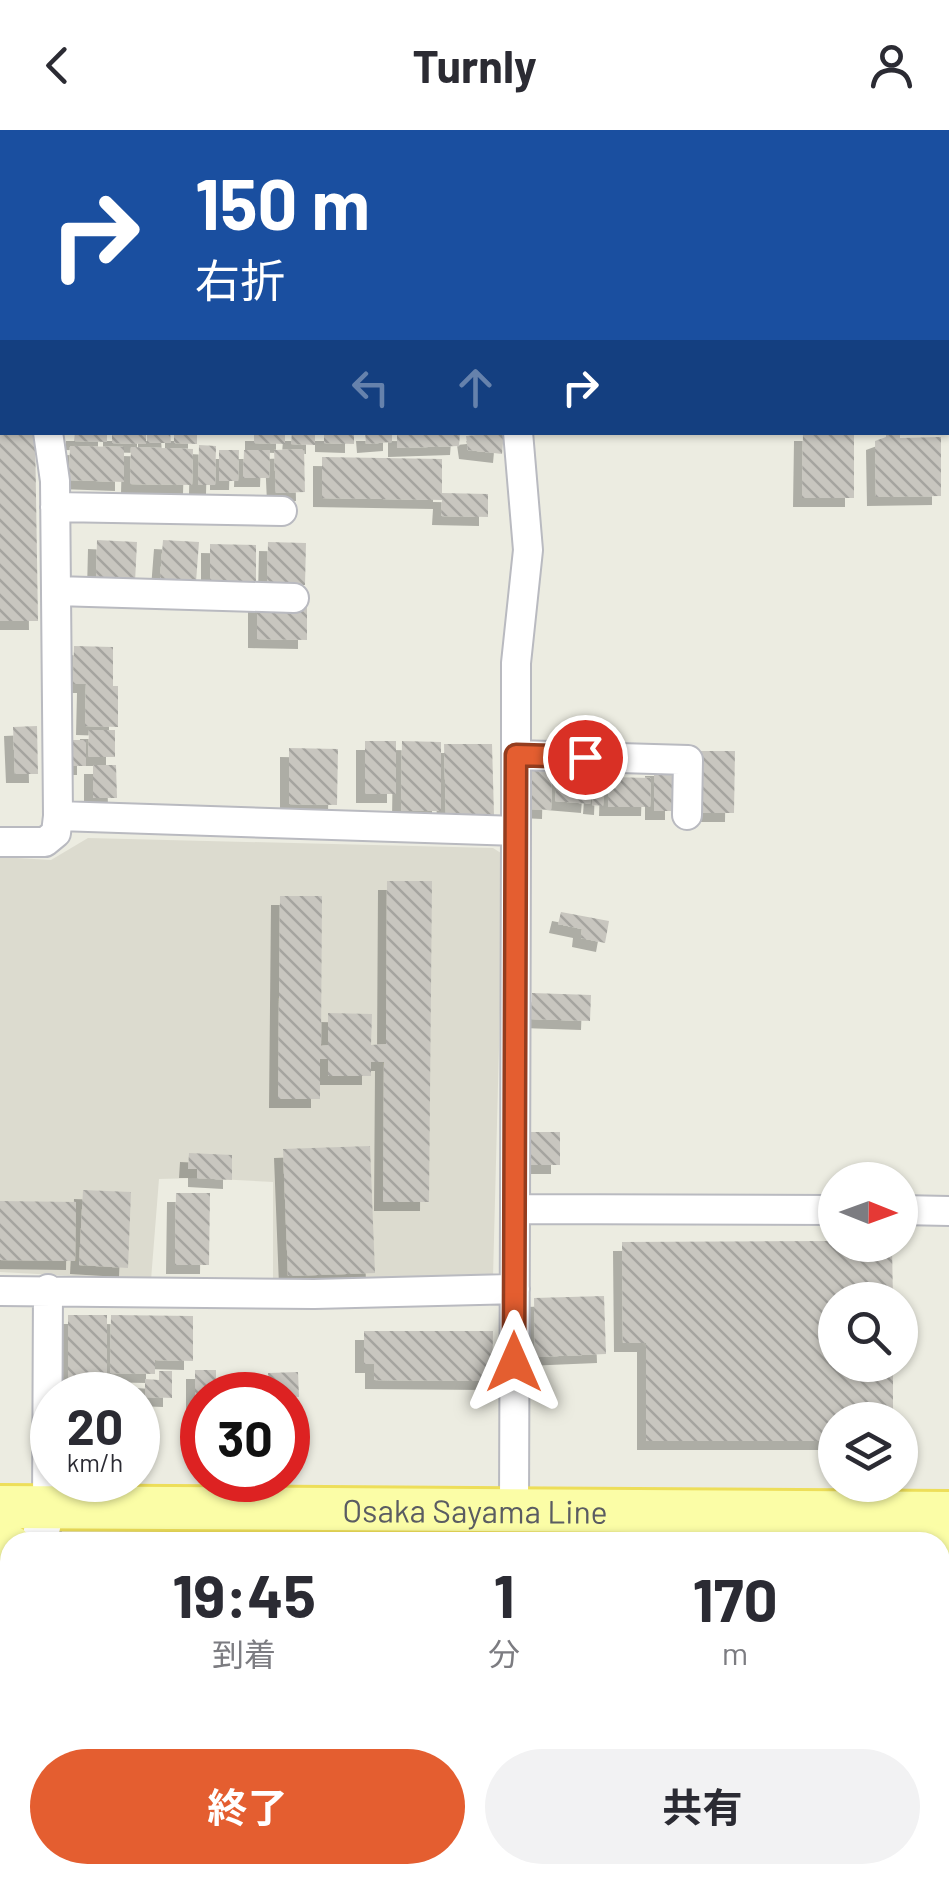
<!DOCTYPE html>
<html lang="ja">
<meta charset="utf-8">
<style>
:root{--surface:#fff;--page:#f2f2f3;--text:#2b2b33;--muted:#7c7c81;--accent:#e45e30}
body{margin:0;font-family:Barlow,"Noto Sans JP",sans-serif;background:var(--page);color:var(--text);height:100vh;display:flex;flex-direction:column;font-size:38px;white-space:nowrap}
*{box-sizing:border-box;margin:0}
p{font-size:32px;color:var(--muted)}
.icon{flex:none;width:55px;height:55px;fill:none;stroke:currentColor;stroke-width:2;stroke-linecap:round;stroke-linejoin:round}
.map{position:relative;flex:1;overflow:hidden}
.details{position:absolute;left:0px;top:1402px;width:950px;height:352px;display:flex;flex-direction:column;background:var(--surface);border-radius:30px 30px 0 0;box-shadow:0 2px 8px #0004}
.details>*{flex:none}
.banner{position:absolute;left:0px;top:0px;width:950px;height:305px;box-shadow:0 2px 8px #0004;background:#1a4fa0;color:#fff;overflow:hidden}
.needle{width:65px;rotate:91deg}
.buttons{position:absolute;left:818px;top:1032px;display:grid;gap:20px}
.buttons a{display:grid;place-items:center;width:100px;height:100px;border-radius:50%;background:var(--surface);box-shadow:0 2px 8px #0004;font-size:50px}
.speed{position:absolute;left:30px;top:1242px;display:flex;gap:20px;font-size:50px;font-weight:700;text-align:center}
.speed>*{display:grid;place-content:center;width:130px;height:130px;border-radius:50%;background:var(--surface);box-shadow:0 2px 8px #0004;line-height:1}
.speed small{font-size:25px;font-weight:400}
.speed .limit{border:15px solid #d22;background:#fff;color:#111}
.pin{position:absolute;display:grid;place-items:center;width:85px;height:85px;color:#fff;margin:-42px;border:5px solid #fff;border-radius:50%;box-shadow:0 2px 10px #0007}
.me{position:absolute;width:110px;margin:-55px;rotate:0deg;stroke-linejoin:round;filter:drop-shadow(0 0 8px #0008)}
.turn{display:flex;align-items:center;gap:35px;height:210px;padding:0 30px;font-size:45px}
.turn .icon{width:130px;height:130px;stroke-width:2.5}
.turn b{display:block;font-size:70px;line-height:85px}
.lanes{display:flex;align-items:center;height:95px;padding:0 30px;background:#0003;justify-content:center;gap:50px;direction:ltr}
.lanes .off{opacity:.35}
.eta{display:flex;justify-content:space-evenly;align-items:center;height:170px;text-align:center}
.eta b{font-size:60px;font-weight:700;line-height:70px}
.button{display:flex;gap:20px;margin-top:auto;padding:20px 30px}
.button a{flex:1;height:115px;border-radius:60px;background:var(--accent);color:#fff;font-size:40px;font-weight:700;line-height:115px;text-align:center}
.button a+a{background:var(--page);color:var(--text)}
header{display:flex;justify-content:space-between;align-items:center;height:130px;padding:0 30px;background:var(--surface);font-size:45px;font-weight:700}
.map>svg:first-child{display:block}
.commercial{fill:#fdfbd6}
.education{fill:#dcdbcf}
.building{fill:url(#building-back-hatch);filter:url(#shadow)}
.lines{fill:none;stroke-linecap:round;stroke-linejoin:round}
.minor-casing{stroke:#b9bac0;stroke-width:32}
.tertiary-casing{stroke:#b9bac0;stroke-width:40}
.primary-casing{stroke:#edde59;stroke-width:48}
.path{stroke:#97c4ac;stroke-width:5;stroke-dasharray:10 5;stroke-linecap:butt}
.minor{stroke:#fff;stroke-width:28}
.tertiary{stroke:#fff;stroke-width:35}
.primary{stroke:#fbfda6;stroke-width:42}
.route-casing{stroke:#943d1f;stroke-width:25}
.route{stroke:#e45e30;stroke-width:18}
.labels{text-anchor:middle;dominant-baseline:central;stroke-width:10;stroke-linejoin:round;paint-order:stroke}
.street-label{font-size:32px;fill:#5a5c62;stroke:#fff}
</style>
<header><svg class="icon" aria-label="back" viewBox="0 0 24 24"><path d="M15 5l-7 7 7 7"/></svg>Turnly<svg class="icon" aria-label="person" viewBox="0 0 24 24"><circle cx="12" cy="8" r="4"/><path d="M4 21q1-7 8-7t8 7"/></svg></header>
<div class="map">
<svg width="949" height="1753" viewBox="0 0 949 1753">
<defs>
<pattern id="building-back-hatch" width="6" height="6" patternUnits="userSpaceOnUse" patternTransform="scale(2.5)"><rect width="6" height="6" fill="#c8c6bf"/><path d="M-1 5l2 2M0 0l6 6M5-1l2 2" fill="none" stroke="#a5a49f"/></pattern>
<filter id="shadow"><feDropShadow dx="-9" dy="9" stdDeviation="0" flood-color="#0004"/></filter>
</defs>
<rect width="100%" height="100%" fill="#ecece1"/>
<!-- commercial -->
<path class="commercial" d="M48,1745H938V1753H43Z"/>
<!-- education -->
<path class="education" d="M88,708L493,718L504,725L493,1147L273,1156V1052L197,1048L159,1049L151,1150L0,1142V727L51,730Z"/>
<!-- building -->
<path class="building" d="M0,302H35L38,491H0Z
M75,302H107V312L74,311Z
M112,302H146V314L112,313Z
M147,302H170L171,313H147Z
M174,302H197V314L174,313Z
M254,302H285V314L254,313Z
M292,302H315V315L291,314Z
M324,302H354V314L324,313Z
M365,302H392V312L366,314Z
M397,302L460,303L459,316L397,318Z
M475,302H504L502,324L468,320L466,306L476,305Z
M803,302H854V368H802Z
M886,302H900V308L941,307V366L876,367L875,311L886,307Z
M199,315L216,316L215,355H198Z
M70,316L124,317V352L69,350Z
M131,317L193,319L192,355L130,354Z
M304,319L305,362L276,363L274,320Z
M219,320H239L238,351H219Z
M244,320H270L269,348H243Z
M322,327L442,329V363L488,364V387L441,386L442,370L322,368Z
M97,410L137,412L135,452L96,451Z
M163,410L199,412L196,452L160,449Z
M268,412L306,413L305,455H267Z
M210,414L256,415V453H210Z
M257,471H307V510L257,509Z
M74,516L113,517V556H118V597L85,596L86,554H73Z
M37,596L38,644H15L13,597Z
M89,600H115V627H88Z
M69,610H86V636H68Z
M365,611H396V664H365Z
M402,611L441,612V681H401Z
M444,614H492L494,685L446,686Z
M289,618L338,619L337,675L289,674Z
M699,621H735L734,683H698Z
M93,635H116L117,668H93Z
M654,637H674V681H654Z
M531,638H552L551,680L530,679Z
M558,643L592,646L590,674L555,671Z
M609,647L651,648L650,677H608Z
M594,649L604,650L603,676L592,675Z
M387,751H432L429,1072H383L384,932H371V946H328V929H320V969H278L280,766H322L321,916L328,915V883L372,884L371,915L386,914Z
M561,782L609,791L605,813L581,808L582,799L558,794Z
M532,863L591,865L590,891L531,889Z
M526,1002H560V1035H527Z
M370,1016L375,1143L288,1146L283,1019Z
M189,1023L232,1025V1050L197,1048V1039H188Z
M83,1060L131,1062L128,1138L79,1135Z
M176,1063H210L209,1135H175Z
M0,1071L76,1072L75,1131L0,1130Z
M835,1111V1115H892L893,1170H835V1235H893V1290H835V1311H646V1213H623L622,1112Z
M604,1166L606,1224L535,1227L534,1168Z
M68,1185H107V1247H121V1265H68Z
M111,1185L193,1186V1231L155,1230V1244L110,1243Z
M364,1201H493L492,1251L374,1250V1234H364Z
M195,1240H216V1265H202V1270H195Z
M159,1241H172V1268L145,1267V1249L159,1250Z
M298,1242L299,1267L269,1265L268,1243Z"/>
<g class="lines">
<defs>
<path id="minor" d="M531,0V2
M688,0V2
M147,2V0
M326,2V0
M430,2L431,0
M0,140H2
M0,273L2,274
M48,302L55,351L58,686
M55,377L282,381
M56,461L294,468
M516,625L688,630L687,685
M516,701V533L528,420L518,302
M0,712H45L56,703L58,686L516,701L515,1079L835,1080
M900,1080L949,1081
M0,1161L314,1164L515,1159
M47,1377L48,1159
M514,1378L515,1079
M0,1622H10"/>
<path id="tertiary" d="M39,1412L47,1377
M4,1753L10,1739"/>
<g id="primary">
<path id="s1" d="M0,1377L949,1383"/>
<path d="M0,1415L10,1416"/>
<path d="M940,1415H949"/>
</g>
</defs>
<!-- minor casing -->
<use href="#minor" class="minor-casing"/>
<!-- tertiary casing -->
<use href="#tertiary" class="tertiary-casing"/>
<!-- primary casing -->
<use href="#primary" class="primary-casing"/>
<!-- path -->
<path class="path" d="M81,1745V1753"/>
<!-- minor -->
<use href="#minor" class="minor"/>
<!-- tertiary -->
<use href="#tertiary" class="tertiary"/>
<!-- primary -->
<use href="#primary" class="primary"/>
</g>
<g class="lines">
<defs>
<path id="route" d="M514,1232L516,625L585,627"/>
</defs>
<!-- route casing -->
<use href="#route" class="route-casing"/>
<!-- route -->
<use href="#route" class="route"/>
</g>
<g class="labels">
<!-- street labels -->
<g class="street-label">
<text stroke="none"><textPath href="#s1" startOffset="475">Osaka Sayama Line</textPath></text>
</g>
</g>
</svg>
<div class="buttons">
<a><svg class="needle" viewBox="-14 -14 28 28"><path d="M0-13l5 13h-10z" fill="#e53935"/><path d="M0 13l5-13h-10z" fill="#7c7c81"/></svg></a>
<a><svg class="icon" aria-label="search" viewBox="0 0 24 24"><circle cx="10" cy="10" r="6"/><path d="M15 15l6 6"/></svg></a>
<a><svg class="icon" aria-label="layers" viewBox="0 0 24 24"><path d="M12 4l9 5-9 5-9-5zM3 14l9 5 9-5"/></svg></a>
</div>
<div class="speed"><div>20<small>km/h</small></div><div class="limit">30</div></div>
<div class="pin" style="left:585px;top:627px;background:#d93025"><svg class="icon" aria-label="arrive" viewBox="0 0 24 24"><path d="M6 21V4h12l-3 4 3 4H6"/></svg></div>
<svg class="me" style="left:514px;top:1232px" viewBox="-20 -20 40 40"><path d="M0-17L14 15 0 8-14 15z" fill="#e45e30" stroke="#fff" stroke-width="4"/></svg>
<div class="banner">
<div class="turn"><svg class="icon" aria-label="right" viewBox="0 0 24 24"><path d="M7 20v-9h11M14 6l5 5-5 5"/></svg><div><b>150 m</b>右折</div></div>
<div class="lanes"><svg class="icon off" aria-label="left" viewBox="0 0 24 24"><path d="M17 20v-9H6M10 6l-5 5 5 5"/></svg><svg class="icon off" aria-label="ahead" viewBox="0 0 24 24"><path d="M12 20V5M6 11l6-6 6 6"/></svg><svg class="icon" aria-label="right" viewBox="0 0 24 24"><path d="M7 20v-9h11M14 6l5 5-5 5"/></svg></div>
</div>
<section class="details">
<div class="eta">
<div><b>19:45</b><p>到着</p></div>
<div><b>1</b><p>分</p></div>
<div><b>170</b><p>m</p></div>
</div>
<div class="button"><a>終了</a><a>共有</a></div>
</section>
</div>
